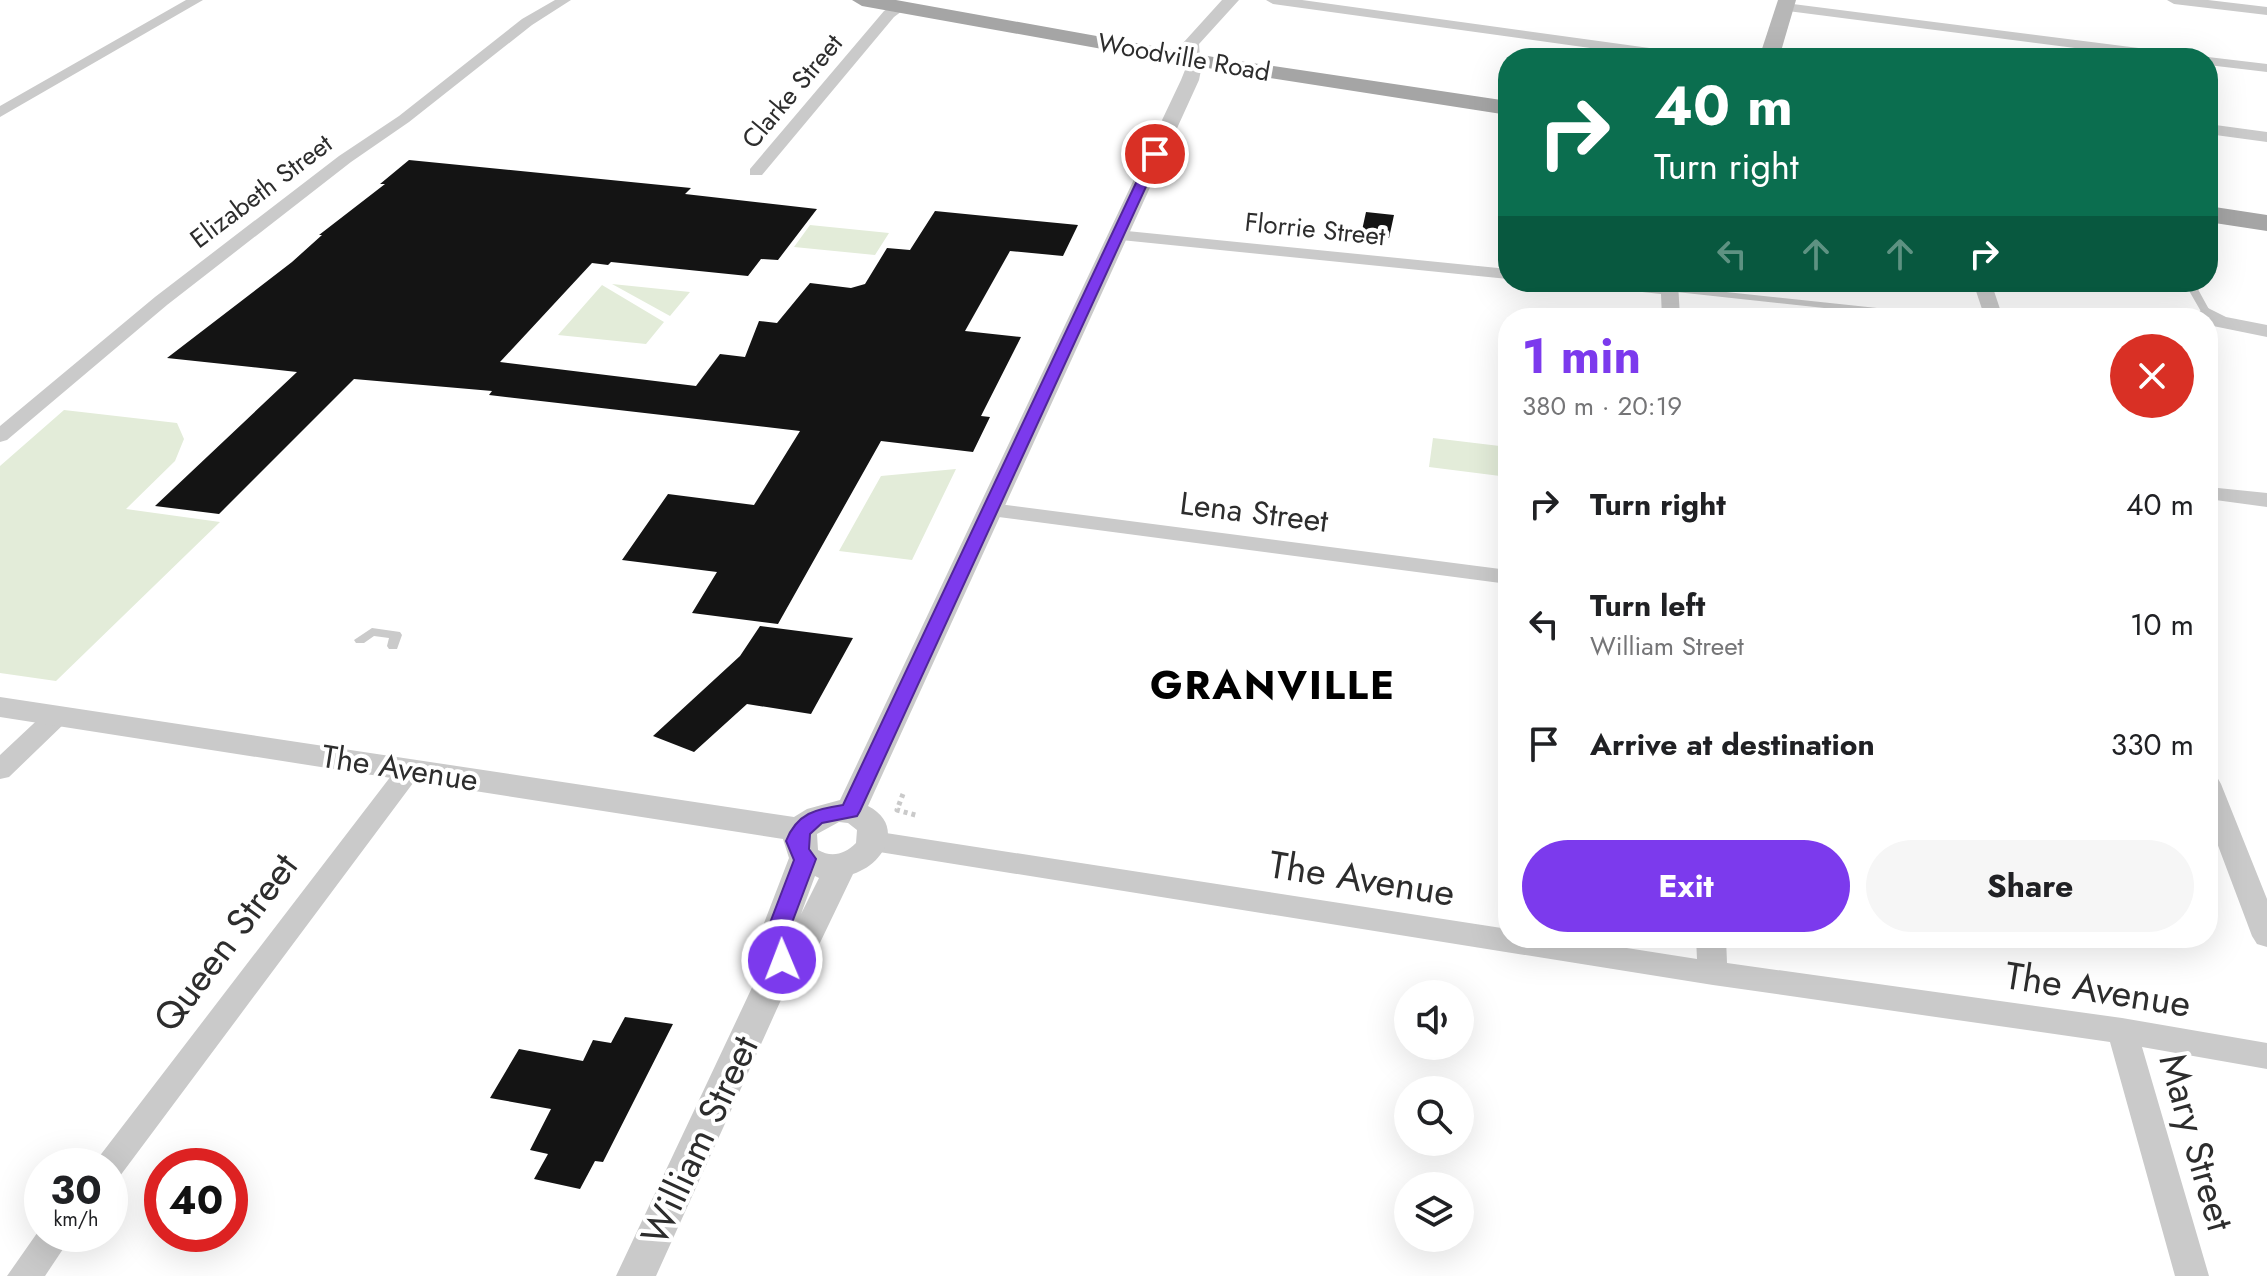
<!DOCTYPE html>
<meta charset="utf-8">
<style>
:root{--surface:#fff;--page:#f6f6f6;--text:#202124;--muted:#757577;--accent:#7c3aed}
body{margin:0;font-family:Jost,sans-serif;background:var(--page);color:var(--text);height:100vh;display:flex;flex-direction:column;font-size:30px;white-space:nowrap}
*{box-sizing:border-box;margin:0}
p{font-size:26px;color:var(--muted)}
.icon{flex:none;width:44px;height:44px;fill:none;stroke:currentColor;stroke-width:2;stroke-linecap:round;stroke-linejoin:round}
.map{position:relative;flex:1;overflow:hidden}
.sheet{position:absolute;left:1498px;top:308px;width:720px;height:640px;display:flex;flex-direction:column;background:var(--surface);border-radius:32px;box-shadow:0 8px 32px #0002}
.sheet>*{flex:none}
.guide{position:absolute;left:1498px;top:48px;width:720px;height:244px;border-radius:32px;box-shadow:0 8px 32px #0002;background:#0b6e4f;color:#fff;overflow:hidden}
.buttons{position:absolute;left:1394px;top:980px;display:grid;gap:16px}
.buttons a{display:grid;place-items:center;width:80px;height:80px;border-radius:50%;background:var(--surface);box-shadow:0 8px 32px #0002;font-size:40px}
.speed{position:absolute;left:24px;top:1148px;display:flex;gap:16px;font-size:40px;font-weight:700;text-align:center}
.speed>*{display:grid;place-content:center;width:104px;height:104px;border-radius:50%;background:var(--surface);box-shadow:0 8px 32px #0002;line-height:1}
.speed small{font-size:20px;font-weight:400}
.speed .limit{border:12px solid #d22;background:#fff;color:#111}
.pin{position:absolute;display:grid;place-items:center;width:68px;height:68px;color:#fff;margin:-34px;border:4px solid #fff;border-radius:50%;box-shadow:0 2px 8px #0007}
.me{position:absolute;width:88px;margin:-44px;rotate:359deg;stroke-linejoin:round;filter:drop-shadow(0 0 6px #0008)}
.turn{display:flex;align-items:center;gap:28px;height:168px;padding:0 24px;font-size:36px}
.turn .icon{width:104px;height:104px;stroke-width:2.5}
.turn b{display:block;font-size:56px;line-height:68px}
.lanes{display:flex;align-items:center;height:76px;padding:0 24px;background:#0003;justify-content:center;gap:40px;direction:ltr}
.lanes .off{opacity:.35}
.round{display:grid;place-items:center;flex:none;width:84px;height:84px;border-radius:42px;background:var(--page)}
.overview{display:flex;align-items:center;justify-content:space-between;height:136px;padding:0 24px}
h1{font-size:48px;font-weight:700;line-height:60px;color:var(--accent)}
.cta{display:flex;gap:16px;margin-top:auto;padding:16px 24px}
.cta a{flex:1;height:92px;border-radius:48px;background:var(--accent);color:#fff;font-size:32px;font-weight:700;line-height:92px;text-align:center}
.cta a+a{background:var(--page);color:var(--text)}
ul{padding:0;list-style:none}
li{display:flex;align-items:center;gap:24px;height:120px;padding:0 24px}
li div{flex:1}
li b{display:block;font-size:30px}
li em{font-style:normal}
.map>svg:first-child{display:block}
.green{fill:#e3ecd9}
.building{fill:#141414}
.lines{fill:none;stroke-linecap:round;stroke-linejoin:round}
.path{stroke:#cacaca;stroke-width:5;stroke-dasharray:4 4;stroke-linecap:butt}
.service{fill:#cacaca;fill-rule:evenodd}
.minor{fill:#cacaca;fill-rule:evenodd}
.tertiary{fill:#cacaca;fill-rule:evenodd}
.secondary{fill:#b7b7b7;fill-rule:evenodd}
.primary{fill:#a5a5a5;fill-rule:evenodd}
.route{fill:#7c3aed;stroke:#51269a;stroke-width:2}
.labels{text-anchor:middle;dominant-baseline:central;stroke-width:8;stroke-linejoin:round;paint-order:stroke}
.far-street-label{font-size:26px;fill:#2d2d2d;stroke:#fff}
.street-label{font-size:32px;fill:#2d2d2d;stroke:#fff}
.near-street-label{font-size:38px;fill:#2d2d2d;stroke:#fff}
.district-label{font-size:40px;font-weight:bold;letter-spacing:2px;fill:#000;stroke:#fff}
</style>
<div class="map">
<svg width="2267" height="1276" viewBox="0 0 2267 1276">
<rect width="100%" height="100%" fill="#fff"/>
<!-- green -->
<path class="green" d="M810,225L889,233L875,255L794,247Z
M612,284L690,292L670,316Z
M602,285L664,322L646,344L558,335Z
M64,410L177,423L184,439L175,461L126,509L220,522L56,681L0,673V466Z
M1433,438L1508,447V477L1429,467Z
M956,469L912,560L839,551L881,476Z"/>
<!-- building -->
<path class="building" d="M409,160L691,188L685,194L817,209L778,260L761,259L748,276L611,262L608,265L592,263L500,362L696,386L720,354L745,357L759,321L777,323L810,283L851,288L865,284L887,248L910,250L935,211L1078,225L1063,256L1010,251L965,331L1021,337L981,416L990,417L973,452L881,441L778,624L692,613L717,572L622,560L668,494L754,505L800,431L489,395L492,391L354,379L219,514L155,506L297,372L167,358L292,262L322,235H319L385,184H380Z
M1366,212L1394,215L1389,238L1361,235Z
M760,626L853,638L811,714L747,704L694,752L653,736L740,656Z
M625,1017L673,1024L603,1162L595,1161L580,1189L534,1179L548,1154L530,1150L551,1109L490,1098L519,1049L583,1061L593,1040L611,1043Z"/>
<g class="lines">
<!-- path -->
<path class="path" d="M903,794L897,810L919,816"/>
<!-- service -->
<path class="service" d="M2184,282H2194L2211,313L2209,315H2203Z
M1670,286L1943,315L1948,318H1917L1667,291V287Z
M372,628L400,632L402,635L397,649H389L387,646L389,638L374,636L364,643H356L354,640Z"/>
<!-- minor -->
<path class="minor" d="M186,0H203L0,117V106Z
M555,0H571L532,25L409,122L351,162L167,305L7,440L0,442V426L155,297L339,156L399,116L522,19Z
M1266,0H1302L1693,54L1700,58H1662L1273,4Z
M2167,0H2208L2267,7V15L2174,4Z
M1785,3L2186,54L2193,58H2153L1780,10L1778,7Z
M894,5L906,8L894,17L762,175H750V169L884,11Z
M2208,57L2267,64V72L2208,65V58H2203Z
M2208,124L2267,132V142L2208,134Z
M1117,230L1508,269V279L1111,239L1108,235Z
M1586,282H1678L1680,318H1662L1661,294L1595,287Z
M1973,282H1991L2003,318H1985Z
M2206,307L2226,317L2267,325V337L2213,326L2208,322V318H2201L2197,313Z
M2208,487L2267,493V507L2208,499Z
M991,503L1508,570V584L983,515L980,510L983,505Z
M57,707L66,710L70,716L66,722L9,777L0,779V755L48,710Z
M410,760L419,763L423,769L419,775L120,1176L110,1180V1166H92L401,763Z
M2208,775L2217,777L2221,784L2267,899V947L2257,944L2252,936L2208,819Z
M873,831L1508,929V938H1563L1697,959L1696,938H1726L1727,963L2122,1018L2267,1043V1069L2142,1047L2209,1276H2175L2110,1042L1713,985L873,851L863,848L859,841L863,834Z
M42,1226V1234H73L45,1276H7Z"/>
<!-- tertiary -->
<path class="tertiary" d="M1222,0H1239L1199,44L1201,70L1199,80L868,806C905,825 885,864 853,874L817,949L795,969L656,1276H616L765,960L759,936L789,858L783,839L0,717V697L794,817L807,809L840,800L1181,80L1185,70L1183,43ZM839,822L848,823L857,830L856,843C845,854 832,858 818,850L817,834ZM815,876L819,878L801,914Z"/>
<!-- secondary -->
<path class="secondary" d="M1778,0H1796L1779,58H1759Z"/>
<!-- primary -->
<path class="primary" d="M852,0H896L1219,58L1508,101V115L1219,70L862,6Z
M2208,206L2267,215V231L2208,222Z"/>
</g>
<!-- route -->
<path class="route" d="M1151,151L1161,154L860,811L857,816L822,823L810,834L809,849L816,859L787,936L794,960L790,966L782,969L775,966L765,936L794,860L786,841C797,813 816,809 843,805Z"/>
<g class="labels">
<!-- far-street labels -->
<g class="far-street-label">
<text transform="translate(1184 57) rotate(10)">Woodville Road</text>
<text transform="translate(792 91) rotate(-50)">Clarke Street</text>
<text transform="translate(261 191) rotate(-37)">Elizabeth Street</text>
<text transform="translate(1315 229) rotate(6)">Florrie Street</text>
</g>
<!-- street labels -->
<g class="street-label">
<text transform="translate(1254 512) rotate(7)">Lena Street</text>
<text transform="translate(400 768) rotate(9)">The Avenue</text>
</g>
<!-- near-street labels -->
<g class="near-street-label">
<text transform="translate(1362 878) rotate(9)">The Avenue</text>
<text transform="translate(225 942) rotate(-53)">Queen Street</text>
<text transform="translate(2098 989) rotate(9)">The Avenue</text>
<text transform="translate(699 1140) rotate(-65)">William Street</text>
<text transform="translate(2197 1142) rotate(74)">Mary Street</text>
</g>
<!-- district labels -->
<g class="district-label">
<text x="1273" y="685">GRANVILLE</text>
</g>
</g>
</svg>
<div class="buttons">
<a><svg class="icon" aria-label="sound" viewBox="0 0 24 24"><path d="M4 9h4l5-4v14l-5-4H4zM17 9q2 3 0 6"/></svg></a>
<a><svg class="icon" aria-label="search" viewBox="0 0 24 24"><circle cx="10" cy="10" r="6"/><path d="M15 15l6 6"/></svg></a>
<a><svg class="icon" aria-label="layers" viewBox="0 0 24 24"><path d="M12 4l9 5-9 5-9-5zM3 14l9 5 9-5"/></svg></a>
</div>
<div class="speed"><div>30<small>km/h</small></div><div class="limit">40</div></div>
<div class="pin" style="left:1155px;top:154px;background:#d93025"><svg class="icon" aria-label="arrive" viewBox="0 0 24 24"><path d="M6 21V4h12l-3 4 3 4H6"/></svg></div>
<svg class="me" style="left:782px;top:960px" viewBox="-20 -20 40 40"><circle r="17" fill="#7c3aed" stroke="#fff" stroke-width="3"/><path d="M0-11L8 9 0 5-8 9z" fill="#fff"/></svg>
<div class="guide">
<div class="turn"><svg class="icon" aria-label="right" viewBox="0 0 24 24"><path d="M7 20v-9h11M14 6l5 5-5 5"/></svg><div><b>40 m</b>Turn right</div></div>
<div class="lanes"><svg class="icon off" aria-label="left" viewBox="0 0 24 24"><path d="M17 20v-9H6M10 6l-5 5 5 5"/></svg><svg class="icon off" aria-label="ahead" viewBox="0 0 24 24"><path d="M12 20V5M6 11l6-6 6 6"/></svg><svg class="icon off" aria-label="ahead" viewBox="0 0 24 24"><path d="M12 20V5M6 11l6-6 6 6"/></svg><svg class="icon" aria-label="right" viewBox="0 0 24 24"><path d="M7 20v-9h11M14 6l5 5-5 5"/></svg></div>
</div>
<section class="sheet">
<div class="overview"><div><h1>1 min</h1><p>380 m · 20:19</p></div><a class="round" style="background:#d93025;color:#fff"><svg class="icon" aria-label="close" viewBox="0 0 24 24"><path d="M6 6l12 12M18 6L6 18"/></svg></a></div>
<ul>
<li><svg class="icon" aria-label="right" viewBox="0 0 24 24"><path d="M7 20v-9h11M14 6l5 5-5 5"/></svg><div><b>Turn right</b></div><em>40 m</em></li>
<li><svg class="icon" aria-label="left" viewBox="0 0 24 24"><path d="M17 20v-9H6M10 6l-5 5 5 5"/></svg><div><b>Turn left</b><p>William Street</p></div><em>10 m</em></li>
<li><svg class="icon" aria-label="arrive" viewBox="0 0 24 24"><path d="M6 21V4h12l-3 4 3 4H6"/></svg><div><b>Arrive at destination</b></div><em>330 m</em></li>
</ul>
<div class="cta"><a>Exit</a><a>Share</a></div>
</section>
</div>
